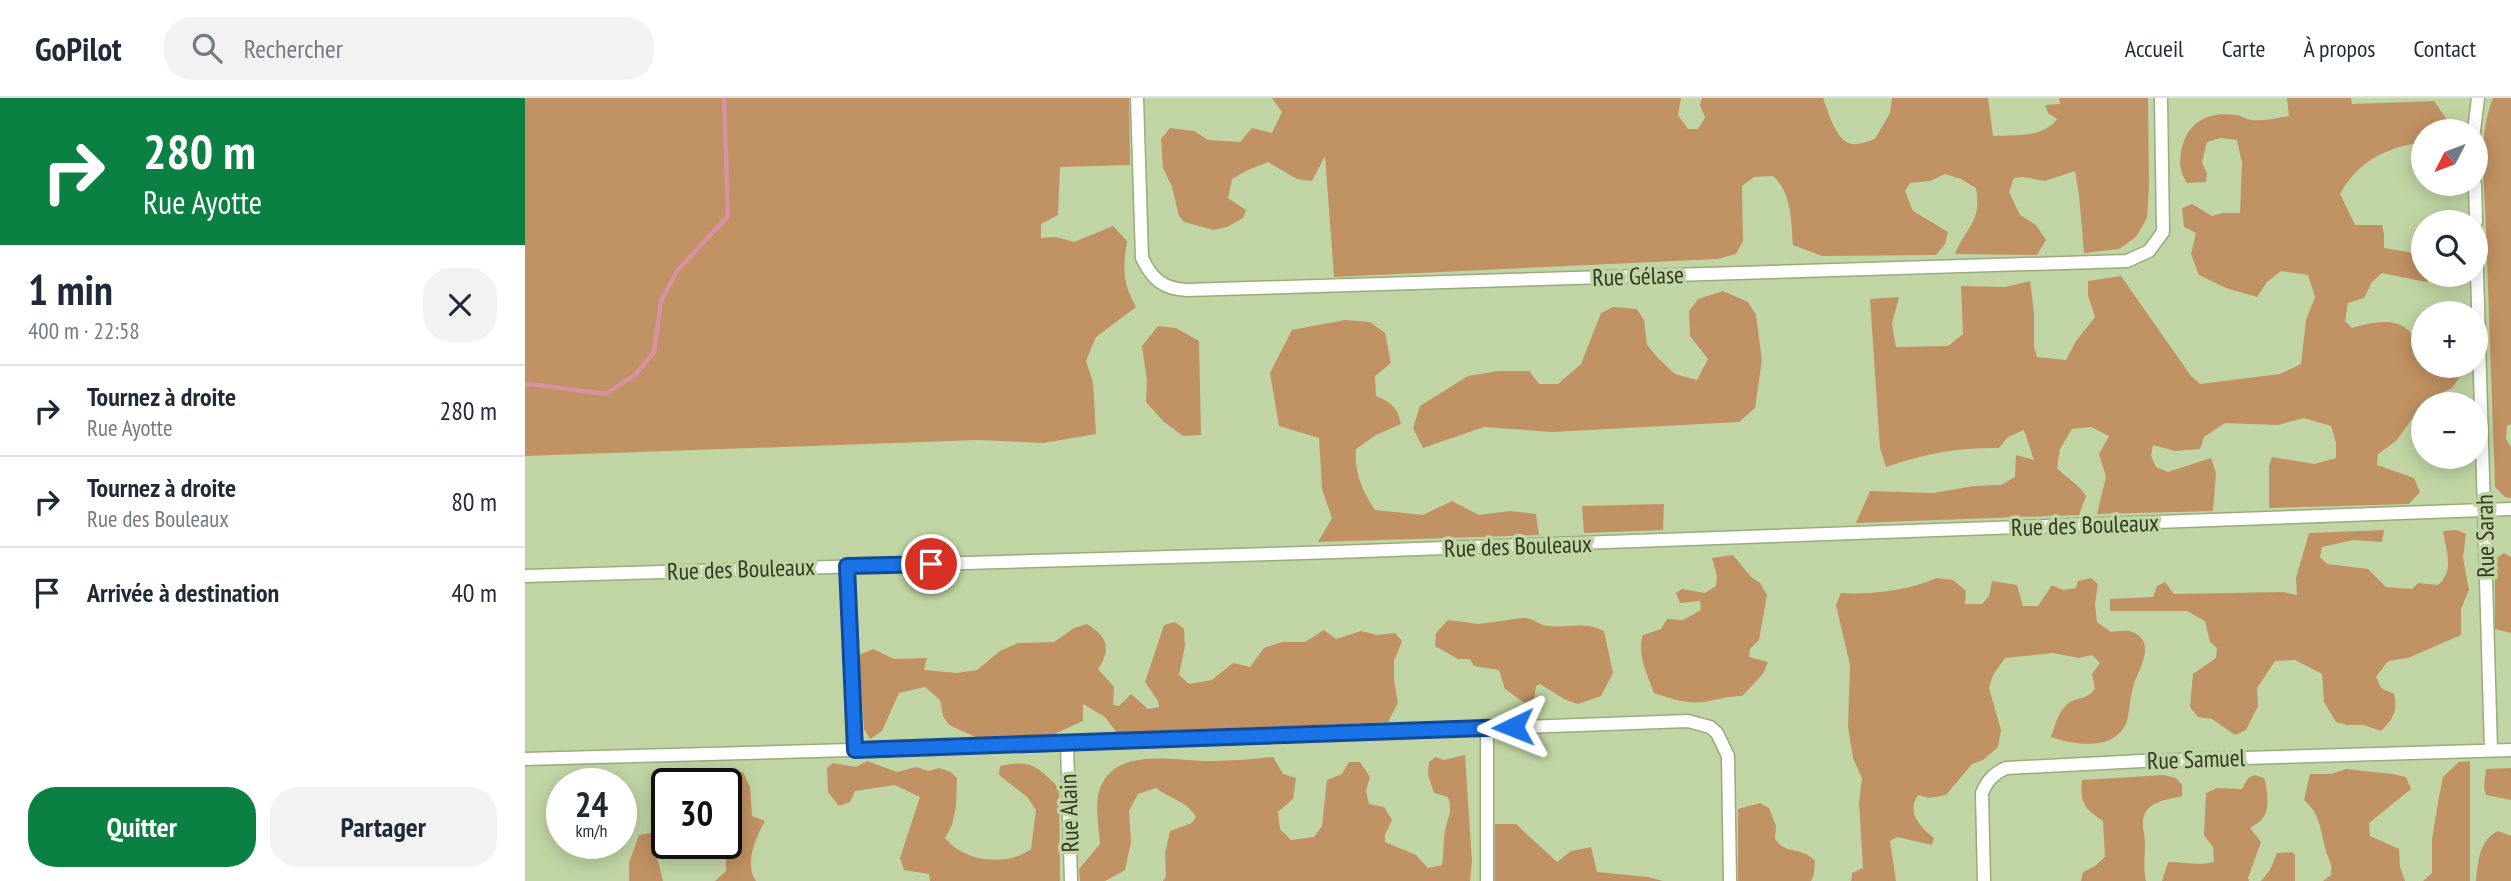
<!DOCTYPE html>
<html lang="fr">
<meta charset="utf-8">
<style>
:root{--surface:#fff;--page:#f2f2f3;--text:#1f2937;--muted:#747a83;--line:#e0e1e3;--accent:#0b8043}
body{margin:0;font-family:"PT Sans Narrow",sans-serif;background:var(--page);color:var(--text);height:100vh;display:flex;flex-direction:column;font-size:26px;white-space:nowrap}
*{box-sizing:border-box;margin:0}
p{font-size:23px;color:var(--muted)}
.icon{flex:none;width:38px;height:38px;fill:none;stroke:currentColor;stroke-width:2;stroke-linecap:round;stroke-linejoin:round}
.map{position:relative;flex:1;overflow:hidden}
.details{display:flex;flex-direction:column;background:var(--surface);width:525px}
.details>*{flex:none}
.guide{background:#0b8043;color:#fff;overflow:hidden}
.needle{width:46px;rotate:228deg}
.tools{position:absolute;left:1886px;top:21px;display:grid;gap:14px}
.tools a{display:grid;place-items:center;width:77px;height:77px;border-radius:50%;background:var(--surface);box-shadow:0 4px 18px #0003;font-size:35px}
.speed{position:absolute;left:21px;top:670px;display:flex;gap:14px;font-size:35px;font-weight:700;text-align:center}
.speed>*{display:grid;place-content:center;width:91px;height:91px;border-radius:50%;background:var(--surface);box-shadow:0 4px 18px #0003;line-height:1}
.speed small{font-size:18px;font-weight:400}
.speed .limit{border:4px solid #111;border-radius:10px;background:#fff;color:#111}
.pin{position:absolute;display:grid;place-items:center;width:60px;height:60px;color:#fff;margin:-30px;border:4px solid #fff;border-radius:50%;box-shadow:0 2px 7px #0007}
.me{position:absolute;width:77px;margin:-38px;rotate:268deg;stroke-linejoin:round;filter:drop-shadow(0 0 5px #0008)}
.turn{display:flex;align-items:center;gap:24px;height:147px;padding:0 28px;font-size:32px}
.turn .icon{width:91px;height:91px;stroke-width:2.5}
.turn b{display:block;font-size:49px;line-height:60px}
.round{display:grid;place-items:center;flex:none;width:74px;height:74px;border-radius:28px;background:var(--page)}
.summary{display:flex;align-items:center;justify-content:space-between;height:119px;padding:0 28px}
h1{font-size:42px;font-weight:600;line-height:52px}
.primary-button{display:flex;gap:14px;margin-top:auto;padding:14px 28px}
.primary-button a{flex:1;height:80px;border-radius:28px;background:var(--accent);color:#fff;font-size:28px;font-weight:600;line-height:80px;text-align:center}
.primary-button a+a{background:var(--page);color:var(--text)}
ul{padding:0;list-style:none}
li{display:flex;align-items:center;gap:21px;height:91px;padding:0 28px;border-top:2px solid var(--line)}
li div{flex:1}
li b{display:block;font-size:26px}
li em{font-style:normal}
header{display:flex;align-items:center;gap:42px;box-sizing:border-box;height:98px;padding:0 35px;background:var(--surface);border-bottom:2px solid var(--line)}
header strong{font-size:33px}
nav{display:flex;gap:38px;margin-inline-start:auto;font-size:24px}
.search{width:490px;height:63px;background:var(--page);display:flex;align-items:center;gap:18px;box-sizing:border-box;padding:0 24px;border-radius:28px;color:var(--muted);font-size:26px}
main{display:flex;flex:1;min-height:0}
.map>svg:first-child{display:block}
.green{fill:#c09162}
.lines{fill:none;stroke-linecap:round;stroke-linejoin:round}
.stream{stroke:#d990a0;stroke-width:4.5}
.minor-casing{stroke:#98ab7b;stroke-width:15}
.minor{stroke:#fff;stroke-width:12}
.route-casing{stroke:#114b97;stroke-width:18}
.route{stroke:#1a73e8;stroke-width:12}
.labels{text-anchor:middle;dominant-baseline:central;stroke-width:7;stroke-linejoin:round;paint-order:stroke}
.street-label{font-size:24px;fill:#323a26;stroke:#c1d5a4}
</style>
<header>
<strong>GoPilot</strong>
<div class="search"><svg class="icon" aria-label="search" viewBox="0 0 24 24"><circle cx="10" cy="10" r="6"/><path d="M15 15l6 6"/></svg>Rechercher</div>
<nav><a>Accueil</a><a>Carte</a><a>À propos</a><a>Contact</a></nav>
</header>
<main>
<section class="details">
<div class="guide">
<div class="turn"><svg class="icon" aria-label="right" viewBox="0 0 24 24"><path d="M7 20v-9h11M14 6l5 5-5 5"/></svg><div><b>280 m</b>Rue Ayotte</div></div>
</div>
<div class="summary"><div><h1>1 min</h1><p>400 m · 22:58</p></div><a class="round"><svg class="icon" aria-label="close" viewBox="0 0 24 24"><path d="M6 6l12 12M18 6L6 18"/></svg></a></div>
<ul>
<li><svg class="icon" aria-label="right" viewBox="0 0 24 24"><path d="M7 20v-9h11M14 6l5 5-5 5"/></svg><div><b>Tournez à droite</b><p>Rue Ayotte</p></div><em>280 m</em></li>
<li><svg class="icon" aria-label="right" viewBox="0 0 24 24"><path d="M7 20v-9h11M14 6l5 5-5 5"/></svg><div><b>Tournez à droite</b><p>Rue des Bouleaux</p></div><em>80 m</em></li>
<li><svg class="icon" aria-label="arrive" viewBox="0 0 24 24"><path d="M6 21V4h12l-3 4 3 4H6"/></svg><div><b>Arrivée à destination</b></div><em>40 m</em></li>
</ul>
<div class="primary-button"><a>Quitter</a><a>Partager</a></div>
</section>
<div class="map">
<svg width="1986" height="783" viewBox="0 0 1986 783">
<rect width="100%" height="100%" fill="#c1d5a4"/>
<!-- green -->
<path class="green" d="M0,0H604L605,67L535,69L533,117L516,126V140L531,139L549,144L588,128L602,143C598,171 597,184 611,209L571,239L561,263L568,284L571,336L518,345L453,342L0,358Z
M747,0H1156L1153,17L1163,31H1173L1180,20L1175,7L1177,0H1298C1303,13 1311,45 1328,46C1334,47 1344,43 1350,41L1365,15L1367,0H1463L1468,38C1490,37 1518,40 1532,21L1523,15L1520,7L1535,6L1534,0H1623L1624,89L1622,120L1611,139L1594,151L1559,155L1554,97L1550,73L1520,83L1498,79L1489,80L1484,94L1495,117L1511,127L1521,142L1512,157L1430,156C1442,127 1457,124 1451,90L1436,81L1420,76L1405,83L1385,85L1380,93L1388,113L1423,134L1420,146L1411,157L1297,158L1268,147C1266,123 1267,95 1248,78L1229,79L1217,88L1218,143L1211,156L1192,161L809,179L800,58L787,83L772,81L743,64L723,72L707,81L703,100L721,112L718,120L702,129L689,132L659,124L654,118L647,89L638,70L636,41L645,30L669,33L683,42L715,44L727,30L747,35L757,14Z
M1762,0H1826L1827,6L1909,3L1925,26L1921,33H1899V44C1862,49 1833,63 1815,96L1830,127H1857L1859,136V150L1895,156L1897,144L1899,145V177H1914L1901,184L1857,175L1847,184L1839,200L1823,205L1820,223L1827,230C1839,226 1860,221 1873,226C1889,232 1899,252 1899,268H1931L1934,280L1927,290L1900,303L1871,343L1853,356L1852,367L1889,380L1895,394L1884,406L1744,410V368L1747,359L1789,366L1811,360V345L1806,328L1779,320L1753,327L1700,325L1679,339L1675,351L1650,353L1628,347L1626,358L1631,369L1643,374L1686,360L1691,375L1688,413L1572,416L1581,379L1574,356L1584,338L1566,329L1547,331L1535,351L1532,370C1541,380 1554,386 1561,398L1554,417L1331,425L1345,393L1408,395L1449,388L1476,387L1490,379L1491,357L1509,362L1499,332L1483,339L1474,350C1430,350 1403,355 1361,369L1355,350L1345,201L1374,199L1367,226L1371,249L1423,248L1438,236L1436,188L1480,189L1505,183L1509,214V248L1512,259L1541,262L1551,243L1570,219L1563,197V183L1596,178L1666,278L1675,286L1755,276L1776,266L1781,222L1790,199L1783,177L1756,173L1742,184L1732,199L1701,190L1674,177L1666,156L1671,135L1659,129L1657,110L1667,106L1687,118L1697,115H1715L1717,65L1712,42L1696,40L1682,44L1677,64L1682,76L1681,84L1662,85C1654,73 1654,63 1657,49C1664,23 1684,13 1711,17C1716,18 1721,21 1726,22C1738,23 1752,20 1764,18Z
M1968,0H1986V326L1982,328L1981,341L1986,349V400L1980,399L1970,389C1967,303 1964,218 1961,132C1960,90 1952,39 1968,0Z
M1198,193L1223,204L1231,217L1237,262L1230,310L1214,324L1027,334L959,329L898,350L888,330L895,308L943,278L973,273H1004L1014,286H1033L1056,266L1076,215L1088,209L1112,211L1119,222L1122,247L1133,260L1150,276L1172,282L1183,261L1165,238L1164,213L1173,201Z
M820,222L845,224L860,235L866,265L850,278L851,298C866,304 873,310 876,326L851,337L831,351C829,374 837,393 850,412L898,417L927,403L954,417L985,413L1011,416L1014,437L793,444L807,420L797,391L794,340L754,328L745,275L767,232Z
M633,228L651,230L674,243L676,337L658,338L638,323L621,304L622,283L617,248Z
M1139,406L1138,432L1059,435L1057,408Z
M1859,432L1857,444L1828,442L1797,449L1795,459L1802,466L1843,471L1861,489L1887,491L1893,485L1913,487C1930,472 1921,453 1918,433L1932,432L1941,436L1938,460L1944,492L1936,511V537L1883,560L1863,563L1851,579L1856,590L1869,596C1873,613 1868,621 1856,633L1839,627H1822L1811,624L1799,604L1797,576L1770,562L1750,563L1732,590L1733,608L1721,632L1710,637L1687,621L1673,619L1665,609L1668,576L1691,560L1692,550L1685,544L1680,523L1662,513H1585V501L1628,499L1632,488L1640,484L1649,496L1758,494L1772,497L1771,480L1784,435Z
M1979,455L1986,459V535L1970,531V461Z
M1208,457L1226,479L1235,485L1242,497L1234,542L1225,551L1224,559L1243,564L1238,576L1217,598C1203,598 1191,602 1178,604C1161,606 1144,600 1129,595C1123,578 1111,556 1118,537L1136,531L1142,521L1158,522L1176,512L1175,503L1155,505L1151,495L1157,491L1180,495L1191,488L1192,478L1187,460Z
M1412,480L1428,482L1441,493L1440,506H1457L1464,498L1467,483L1492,487L1498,508H1513L1527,487L1538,492L1551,490L1553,483L1566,480L1573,486L1570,507L1572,524L1586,534C1596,533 1608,530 1616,540C1627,552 1613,573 1609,586C1605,598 1605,611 1602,623C1591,654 1549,647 1526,639C1530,627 1534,611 1545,604C1556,598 1559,603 1570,591L1567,576L1575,565L1567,557L1554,560L1528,555L1480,560L1468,577L1464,590L1476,632L1473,649L1458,662L1447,666L1421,697L1404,700L1393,697C1381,715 1395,728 1409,740L1407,747L1372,739L1365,743L1371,783H1326L1327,775L1338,770L1334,704L1337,680L1328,660L1323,629L1325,567L1311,507L1316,495C1346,497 1385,492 1412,480Z
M997,520C1008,520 1009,524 1018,527C1039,532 1056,522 1079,533L1088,575L1076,598L1053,606L1039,601L1015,586L1011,588L1009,602L1001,606L980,591L974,572L949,568L945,561H933L910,548L911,535L923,522L954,526Z
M650,524L659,531L660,548L654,577L664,586L687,582L708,565L725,569L739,550L757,544H780L799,532L811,541L836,533L852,537L870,535L877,543L869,563V582L873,605L863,624L592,635L580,619L558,606V623L525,638L455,641L424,627L418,618L415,602L400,589L374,595L357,633L345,641L339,631L334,557L348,551L369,561L402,560L399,572L432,575L452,572L475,553L493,545L529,544L549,530L562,526C582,538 587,551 573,571L589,589L588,607L594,608L606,596L623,611L634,609L633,603L620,584L639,527Z
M940,657L947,764L945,783H638L641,778L640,756L645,733L667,725L671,719C663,704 644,700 631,690L613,696L604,713L606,744L600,772L580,783H555L554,771L575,746C574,728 568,703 577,686C595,648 655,664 688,663C708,663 728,661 748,659L758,676L771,680L768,701L753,714L755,731L766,742L789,739L797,728L802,682L817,676L824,664H835L845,679L841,693L844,706L859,709L867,722L860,737V744L891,757L903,770L917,767C919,755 918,744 920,733C923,717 928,716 923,699L909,695L903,677L904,664L911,659L919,662Z
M342,663L372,674L391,669L404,673L414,670L426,674L432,680L431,709L427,727L420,740C439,764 482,769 506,751L511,712L502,699L474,677L475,668C506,661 513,669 534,690L535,783H405L404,776L379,772L375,760L395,699L370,687L330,693L325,704L314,708L303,694L302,670L308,665L331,669Z
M1945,663V783H1898L1907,775V741L1914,699L1918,679L1934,664Z
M1986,670V702L1961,697L1959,688L1961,671Z
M1821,671L1867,676L1881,679L1886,691L1844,725L1845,738L1874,751L1875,769L1880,783H1882H1798L1806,777C1808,763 1802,761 1800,749C1795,730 1795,716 1779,702L1785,676H1806Z
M218,674L225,689L227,718L240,723C231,739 219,766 231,783H190L201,773V686H196L195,676Z
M1639,677L1651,680L1657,687V698C1642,702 1621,703 1618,722C1617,729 1620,737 1620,745C1620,759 1618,769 1621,783H1556L1558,774L1570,768L1580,759L1578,723C1559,710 1555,705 1557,682Z
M1730,677L1739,680C1742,688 1744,705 1741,714C1739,722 1731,726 1725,730L1736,744L1723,780L1724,783H1637L1643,764C1660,764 1673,768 1689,764L1688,749L1679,737L1681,695L1692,690L1717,691L1723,680Z
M1235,705L1244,710L1251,728L1250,741C1262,758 1275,747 1290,763L1289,776L1286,783H1213V711Z
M970,726H991L1032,764L1046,753L1066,749L1072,774L1123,779L1138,783H970Z
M1973,733L1986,738V783H1951C1953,764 1954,742 1973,733Z
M126,735L138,783H104V765L114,737Z
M1767,754L1770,757V783H1736L1745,772L1752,755Z"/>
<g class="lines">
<!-- stream -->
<path class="stream" d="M0,288L5,286L81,296L111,276L129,254L136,203L152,173L203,118L199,0"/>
<defs>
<path id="minor" d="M612,0L617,160C627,181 638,191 662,192L1602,163L1624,153L1638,134L1636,0
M1949,33L1953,0
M1950,86L1951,124
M1951,140L1966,652
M322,469L329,652
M0,478L811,454L1986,411
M962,631V783
M542,646L546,783
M0,661L542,646L1163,623L1185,629L1192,635L1203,658L1205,783
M1459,783L1457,695C1462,683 1468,676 1481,670L1617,663L1986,652"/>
</defs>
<!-- minor casing -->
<use href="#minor" class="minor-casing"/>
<!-- minor -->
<use href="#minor" class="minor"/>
</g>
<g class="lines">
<defs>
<path id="route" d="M406,466L322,468L330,652L988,629"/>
</defs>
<!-- route casing -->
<use href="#route" class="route-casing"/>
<!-- route -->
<use href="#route" class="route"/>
</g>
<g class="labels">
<!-- street labels -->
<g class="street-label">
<text transform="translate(1113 178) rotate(-2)">Rue Gélase</text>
<text transform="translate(1560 427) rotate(-2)">Rue des Bouleaux</text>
<text transform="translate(1960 438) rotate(-91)">Rue Sarah</text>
<text transform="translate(993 448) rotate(-2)">Rue des Bouleaux</text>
<text transform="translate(216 471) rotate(-2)">Rue des Bouleaux</text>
<text transform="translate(1671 661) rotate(-2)">Rue Samuel</text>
<text transform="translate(544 715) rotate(-92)">Rue Alain</text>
</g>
</g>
</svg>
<div class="tools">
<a><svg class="needle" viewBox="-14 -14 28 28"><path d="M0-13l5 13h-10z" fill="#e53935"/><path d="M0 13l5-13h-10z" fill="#747a83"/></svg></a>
<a><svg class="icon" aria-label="search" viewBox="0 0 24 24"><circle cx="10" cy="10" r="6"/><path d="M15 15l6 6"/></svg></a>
<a>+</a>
<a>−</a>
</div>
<div class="speed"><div>24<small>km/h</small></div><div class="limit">30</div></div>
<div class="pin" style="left:406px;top:466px;background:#d93025"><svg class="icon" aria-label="arrive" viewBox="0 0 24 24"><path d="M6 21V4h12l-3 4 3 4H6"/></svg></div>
<svg class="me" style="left:988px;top:629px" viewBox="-20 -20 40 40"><path d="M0-17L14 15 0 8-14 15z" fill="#1a73e8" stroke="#fff" stroke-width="4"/></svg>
</div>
</main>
